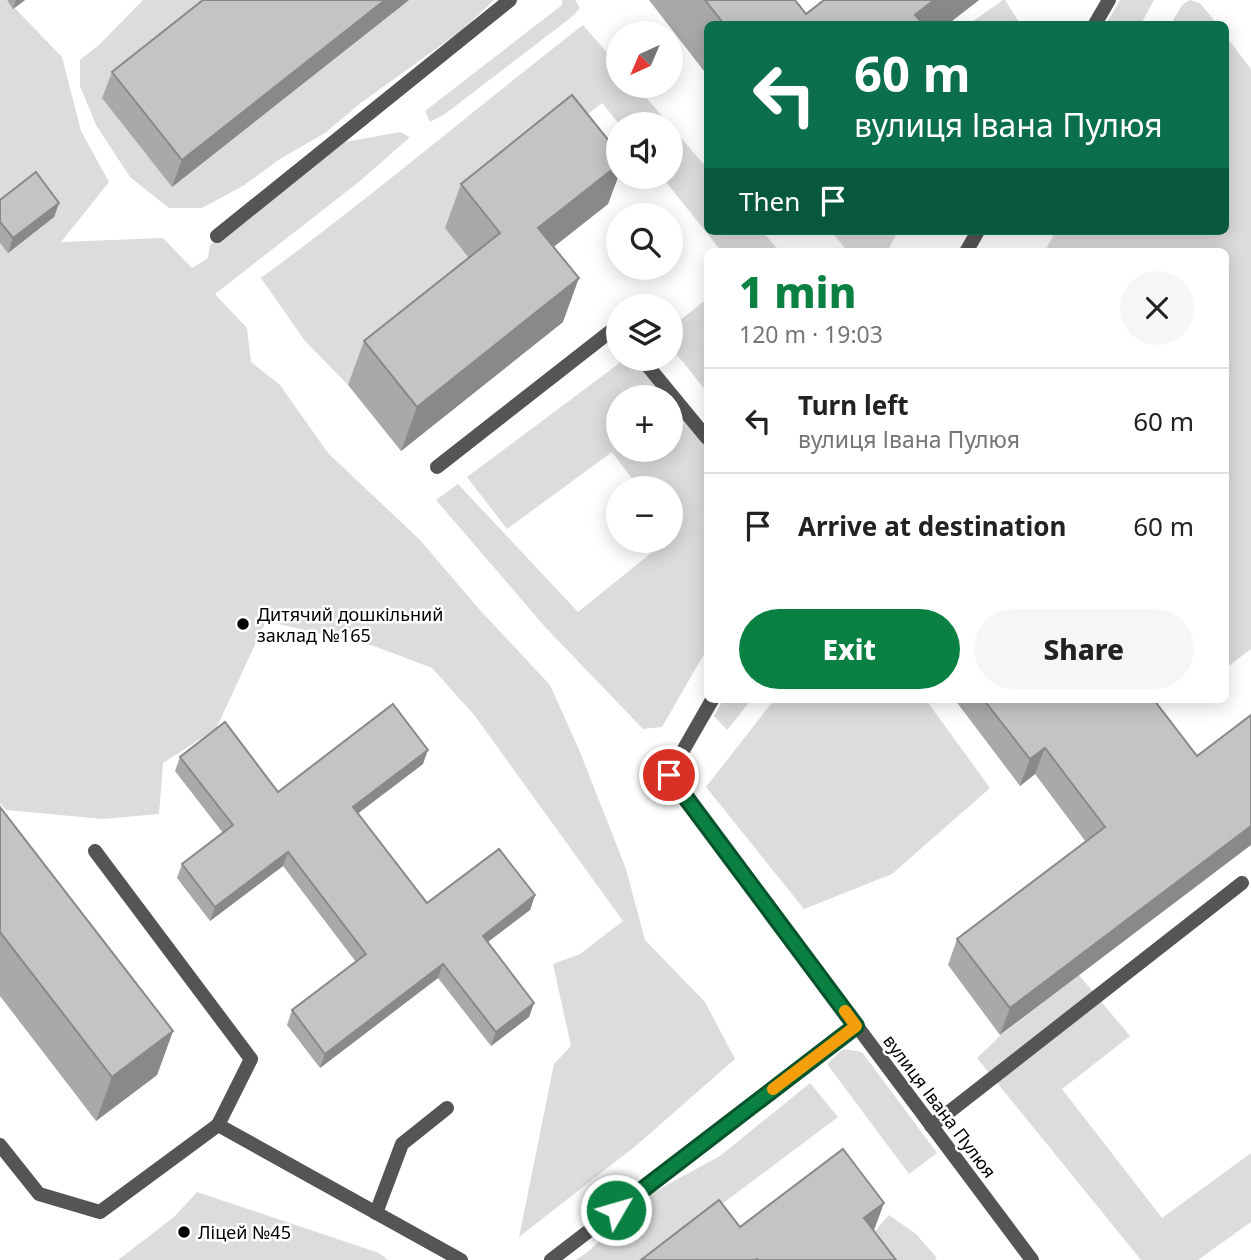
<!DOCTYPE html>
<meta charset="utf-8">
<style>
:root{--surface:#fff;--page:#f6f6f6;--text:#222;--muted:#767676;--line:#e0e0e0;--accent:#0b8043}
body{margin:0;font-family:"Noto Sans",sans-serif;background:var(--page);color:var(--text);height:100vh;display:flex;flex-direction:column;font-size:26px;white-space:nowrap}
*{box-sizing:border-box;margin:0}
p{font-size:23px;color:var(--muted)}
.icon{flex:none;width:38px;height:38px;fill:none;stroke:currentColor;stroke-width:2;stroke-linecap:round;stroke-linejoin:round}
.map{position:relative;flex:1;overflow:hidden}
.details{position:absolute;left:704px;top:248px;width:525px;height:455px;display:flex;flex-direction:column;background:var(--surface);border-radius:10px;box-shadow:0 4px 18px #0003}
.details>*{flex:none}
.hud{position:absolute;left:704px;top:21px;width:525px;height:214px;border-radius:10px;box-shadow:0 4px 18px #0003;background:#0b6e4f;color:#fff;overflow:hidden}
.needle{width:46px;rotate:224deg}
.tools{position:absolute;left:606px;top:21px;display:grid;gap:14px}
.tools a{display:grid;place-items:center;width:77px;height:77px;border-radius:50%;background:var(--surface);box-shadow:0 4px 18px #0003;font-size:35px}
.pin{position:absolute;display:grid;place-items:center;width:60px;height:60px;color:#fff;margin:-30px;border:4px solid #fff;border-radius:50%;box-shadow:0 2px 7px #0007}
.me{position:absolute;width:77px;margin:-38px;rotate:52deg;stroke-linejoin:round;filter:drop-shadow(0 0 5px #0008)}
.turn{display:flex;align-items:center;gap:24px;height:147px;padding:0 35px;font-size:32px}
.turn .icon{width:91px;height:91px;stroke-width:2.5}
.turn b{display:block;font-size:49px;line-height:60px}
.then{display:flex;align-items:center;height:66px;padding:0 35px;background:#0003;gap:14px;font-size:26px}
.round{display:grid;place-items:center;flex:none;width:74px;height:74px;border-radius:37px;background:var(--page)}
.head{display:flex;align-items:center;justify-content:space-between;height:119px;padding:0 35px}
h1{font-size:42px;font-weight:800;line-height:52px;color:var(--accent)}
.action{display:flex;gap:14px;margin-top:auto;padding:14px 35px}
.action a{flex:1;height:80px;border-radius:42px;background:var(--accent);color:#fff;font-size:28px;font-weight:800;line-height:80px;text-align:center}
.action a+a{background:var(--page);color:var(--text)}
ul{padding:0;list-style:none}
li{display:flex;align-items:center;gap:21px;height:105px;padding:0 35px;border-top:2px solid var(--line)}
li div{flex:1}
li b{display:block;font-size:26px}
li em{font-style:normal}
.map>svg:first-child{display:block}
.green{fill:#dcdcdc}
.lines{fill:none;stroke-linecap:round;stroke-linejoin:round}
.lane{stroke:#555;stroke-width:14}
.street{stroke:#555;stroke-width:14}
.wall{fill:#a9a9a9}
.shaded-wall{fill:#898989}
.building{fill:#c4c4c4;stroke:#898989;stroke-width:2}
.route-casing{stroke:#07532c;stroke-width:18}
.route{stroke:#0b8043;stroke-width:12}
.slow{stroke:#f59e0b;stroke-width:12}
.poi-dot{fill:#000;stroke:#fff;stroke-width:2.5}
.labels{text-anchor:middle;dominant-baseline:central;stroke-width:5;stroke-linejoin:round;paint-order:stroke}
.poi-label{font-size:18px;fill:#000;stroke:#fff;text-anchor:start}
.street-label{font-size:18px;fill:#000;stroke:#fff}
</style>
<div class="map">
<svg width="1251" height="1260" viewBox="0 0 1251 1260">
<rect width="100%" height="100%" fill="#fff"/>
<!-- green -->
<path class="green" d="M0,0H7L62,57L81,131L109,182L61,242L163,238L192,268L208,258L210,245L345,142L400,132L410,137L360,181L215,294L247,328L251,362L280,385L328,453L420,540L479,609L550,685L580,752L626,869L645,940L705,1002L735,1059L638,1144L519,1237L554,1064L571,1046L553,964L580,954L623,921L475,716L432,668L374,646L266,621L216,729L163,763L159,814L103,819L6,810L0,803Z
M143,0H494L462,30L362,102L325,133L280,159L243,186L202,208H169L130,177L96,125L80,86V60L99,45Z
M562,0H575L580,8L573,16L445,114L430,122L425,111L562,5Z
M1003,0H1005L1019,22L1017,24H969Z
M1120,0H1154L1141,24H1106Z
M1190,0L1200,3L1217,24H1171L1182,5Z
M583,25L618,65V86H636L669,124H619L602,103L556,139L484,277L348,385L305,341L261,278C371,197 475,109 583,25Z
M1225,35L1251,69V649L1230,665L1225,664V252H1044L1056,231H1225Z
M670,125L707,168V231H762L780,252H722L662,177H670Z
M831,231H898L887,252H848Z
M707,299V392L670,346V328Z
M625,359H637L668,397H618V450H670V399L707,445V649L662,727L643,729L546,628L436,500L458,484L578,612L666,541H670L674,534L670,530V488H639L612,452L507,529L467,477Z
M723,700H751L727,730L714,716Z
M774,700H926L990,788L892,874L804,909L706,787Z
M1079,975L1130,1036L1062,1089L1162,1218L1251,1153V1222L1198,1260H1141L977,1058L1001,1035Z
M843,1049L862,1052L937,1153L909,1174L827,1064Z
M810,1083L838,1117L647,1260H576L590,1250L641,1199L720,1156Z
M197,1192L379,1253L388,1260H118L174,1217Z
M889,1215L916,1234L937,1258L935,1260H862L873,1233Z"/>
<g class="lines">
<!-- lane -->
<path class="lane" d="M217,236L510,0
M642,359L707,438
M437,467L616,327L618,329
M931,1126L1242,883
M0,1145L39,1194L100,1212L218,1125L461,1260
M551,1260L856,1026"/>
<!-- street -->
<path class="street" d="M1095,24L1109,0
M966,252L978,231
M712,700L669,775L1032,1260
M95,851L251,1059L218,1125
M376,1213L402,1144L447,1108"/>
</g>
<!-- wall -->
<path class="wall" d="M7,0H25L13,9Z
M409,0L172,187L102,98L112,72Z
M649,0H795L806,14L979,0L948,24H707V75Z
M618,152V177L608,204L553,247L563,322L401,451L348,385L364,341L469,258L445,228L461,184Z
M0,200L59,203L54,217L8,253L0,243Z
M955,700H1154L1197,756L1000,1035L948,965L957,939L1086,842L1035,774L1020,786Z
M180,757L278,792L423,764L358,813L427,903L535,895L530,910L488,942L534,1003L529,1017L491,1046L438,978L320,1068L287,1025L292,1010L356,962L283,866L210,921L177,878L182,864L223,833L175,771Z
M0,807L173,1031L157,1075L96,1121L0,996Z"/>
<!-- shaded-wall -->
<path class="shaded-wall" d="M16,0H25L13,9Z
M385,0H409L172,187L182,160Z
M934,0H979L948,24H912L915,15Z
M618,165V177L608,204L522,272L538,228Z
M59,203L54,217L8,253L13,238Z
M579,278L563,322L401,451L417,407Z
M1045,748L1035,774L1020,786L1030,759Z
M428,750L423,764L348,821L353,807Z
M1251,826V845L1000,1035L1010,1008Z
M288,852L283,866L210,921L215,907Z
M535,895L530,910L477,950L483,936Z
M443,964L438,978L320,1068L325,1054Z
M534,1003L529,1017L491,1046L496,1032Z
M173,1031L157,1075L96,1121L112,1077Z
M884,1203L873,1233L864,1218Z"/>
<!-- building -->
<path class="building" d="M203,0H385L182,160L112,72Z
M705,0H795L806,14L824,0H934L915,15L923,24H724Z
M572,95L618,152V165L538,228L579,278L417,407L364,341L500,233L461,184Z
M36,172L59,203L13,238L0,222V200Z
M984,700H1154L1197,756L1251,715V826L1010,1008L957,939L1105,827L1045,748L1030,759Z
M393,704L428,750L353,807L427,903L499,849L535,895L483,936L534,1003L496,1032L443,964L325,1054L292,1010L366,954L288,852L215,907L182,864L233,825L180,757L225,722L278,792Z
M0,807L173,1031L112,1077L0,932Z
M843,1149L884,1203L864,1218L896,1260H758L757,1259L755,1260H641L719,1200L740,1227Z"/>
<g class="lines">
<defs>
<path id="route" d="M616,1210L856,1026L669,775"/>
</defs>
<!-- route casing -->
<use href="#route" class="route-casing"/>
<!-- route -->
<use href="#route" class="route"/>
<!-- slow -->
<path class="slow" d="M773,1089L856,1026L845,1011"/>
</g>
<!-- markers -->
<g class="poi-dot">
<circle cx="243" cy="624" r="7"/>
<circle cx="184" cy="1232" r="7"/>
</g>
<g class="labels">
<!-- poi labels -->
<g class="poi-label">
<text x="257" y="614">Дитячий дошкільний<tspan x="257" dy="21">заклад №165</tspan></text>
<text x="198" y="1232">Ліцей №45</text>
</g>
<!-- street labels -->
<g class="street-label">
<text transform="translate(940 1106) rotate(53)">вулиця Івана Пулюя</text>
</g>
</g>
</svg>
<div class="tools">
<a><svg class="needle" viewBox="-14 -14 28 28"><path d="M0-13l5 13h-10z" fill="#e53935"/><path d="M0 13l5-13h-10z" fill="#767676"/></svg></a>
<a><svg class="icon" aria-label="sound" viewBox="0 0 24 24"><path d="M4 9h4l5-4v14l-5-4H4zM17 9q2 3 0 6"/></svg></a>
<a><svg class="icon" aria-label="search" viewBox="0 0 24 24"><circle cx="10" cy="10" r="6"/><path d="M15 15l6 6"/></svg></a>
<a><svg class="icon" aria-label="layers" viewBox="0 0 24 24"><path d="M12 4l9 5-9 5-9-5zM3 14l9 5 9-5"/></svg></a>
<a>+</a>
<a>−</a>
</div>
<div class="pin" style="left:669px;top:775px;background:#d93025"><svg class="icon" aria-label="arrive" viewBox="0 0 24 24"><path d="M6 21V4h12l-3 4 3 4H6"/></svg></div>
<svg class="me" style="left:616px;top:1210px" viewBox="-20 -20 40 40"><circle r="17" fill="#0b8043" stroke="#fff" stroke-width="3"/><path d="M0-11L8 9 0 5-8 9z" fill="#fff"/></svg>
<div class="hud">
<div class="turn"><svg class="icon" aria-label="left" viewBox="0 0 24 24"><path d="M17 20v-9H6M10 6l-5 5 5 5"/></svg><div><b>60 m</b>вулиця Івана Пулюя</div></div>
<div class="then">Then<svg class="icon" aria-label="arrive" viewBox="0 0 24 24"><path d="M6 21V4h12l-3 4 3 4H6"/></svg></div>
</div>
<section class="details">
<div class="head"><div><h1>1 min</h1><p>120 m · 19:03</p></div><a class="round"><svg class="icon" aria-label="close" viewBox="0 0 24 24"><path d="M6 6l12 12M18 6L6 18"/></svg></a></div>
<ul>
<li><svg class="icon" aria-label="left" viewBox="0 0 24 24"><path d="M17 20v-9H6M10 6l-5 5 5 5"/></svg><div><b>Turn left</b><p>вулиця Івана Пулюя</p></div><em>60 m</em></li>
<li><svg class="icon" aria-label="arrive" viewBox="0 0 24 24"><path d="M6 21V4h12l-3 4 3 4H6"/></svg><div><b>Arrive at destination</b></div><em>60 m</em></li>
</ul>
<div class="action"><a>Exit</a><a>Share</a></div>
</section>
</div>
